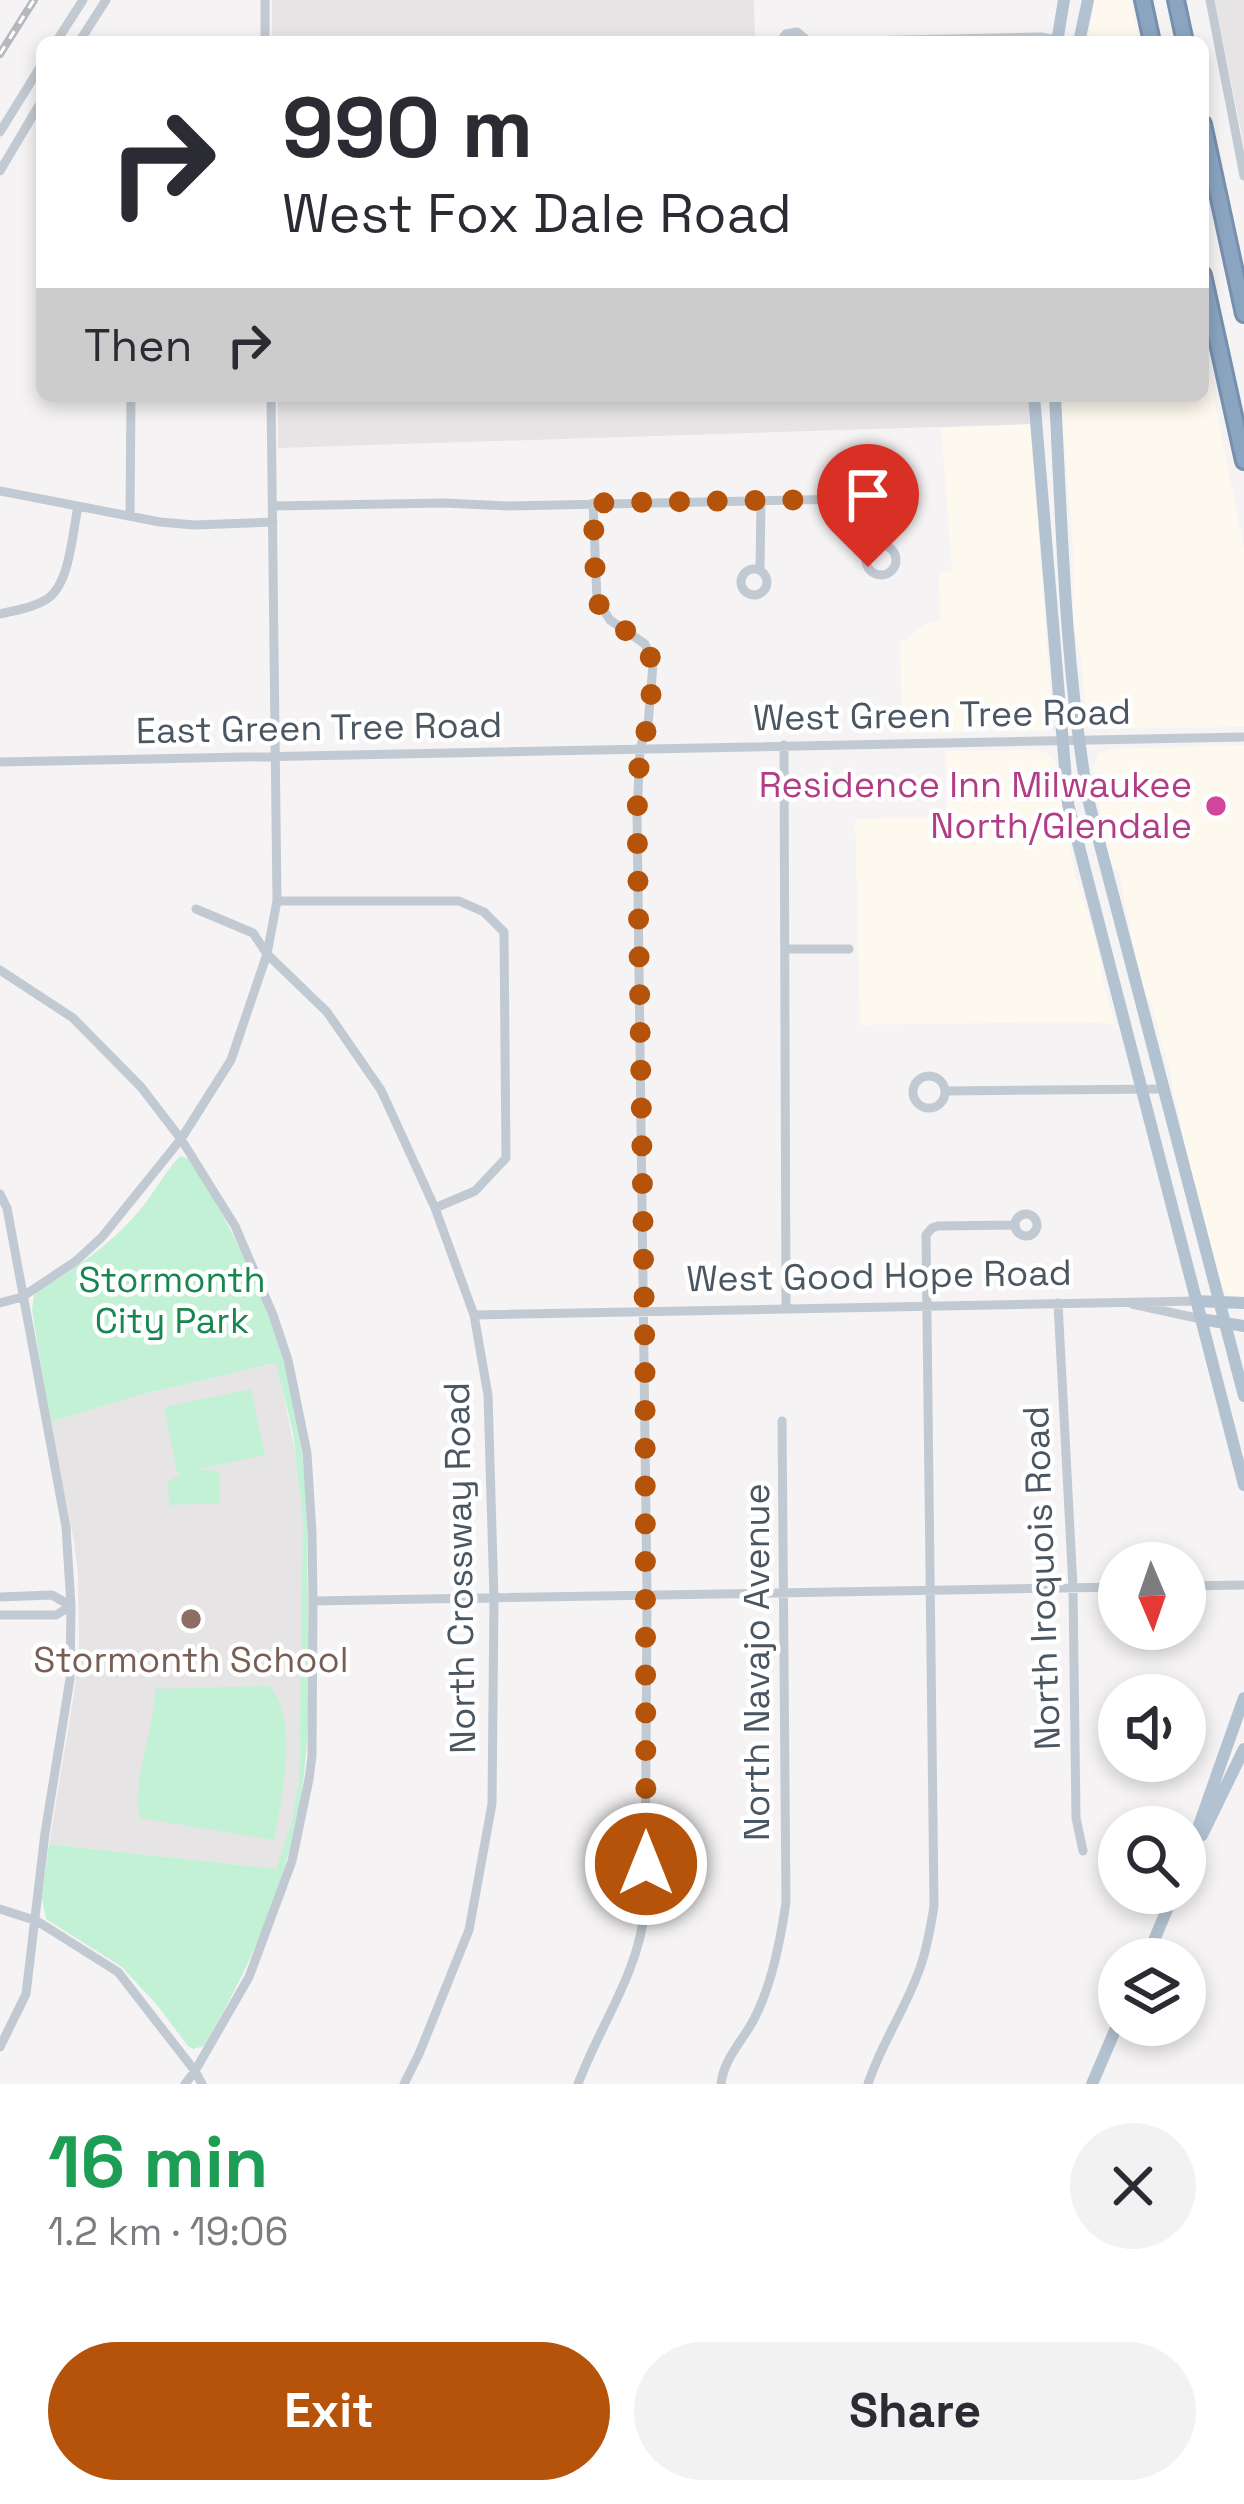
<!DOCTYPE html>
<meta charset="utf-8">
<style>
:root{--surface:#fff;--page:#f2f2f3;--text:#2b2b33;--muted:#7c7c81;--accent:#b45309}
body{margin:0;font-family:"Space Grotesk",sans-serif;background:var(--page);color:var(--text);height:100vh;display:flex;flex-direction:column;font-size:45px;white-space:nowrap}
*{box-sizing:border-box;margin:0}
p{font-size:39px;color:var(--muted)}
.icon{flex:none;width:66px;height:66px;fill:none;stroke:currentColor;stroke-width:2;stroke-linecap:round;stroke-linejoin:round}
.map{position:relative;height:2084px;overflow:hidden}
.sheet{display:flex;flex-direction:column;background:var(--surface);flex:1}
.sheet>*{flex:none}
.banner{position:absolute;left:36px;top:36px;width:1173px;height:366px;border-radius:18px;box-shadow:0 6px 18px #0003;background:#fff;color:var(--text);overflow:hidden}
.needle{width:78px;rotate:178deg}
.tools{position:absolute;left:1098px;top:1542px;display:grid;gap:24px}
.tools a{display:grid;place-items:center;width:108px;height:108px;border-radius:50%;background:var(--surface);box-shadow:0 6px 18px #0003;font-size:60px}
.pin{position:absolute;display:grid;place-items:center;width:102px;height:102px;color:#fff;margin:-123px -51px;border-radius:50% 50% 50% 0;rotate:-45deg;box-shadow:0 0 12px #0007}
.pin .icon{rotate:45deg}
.me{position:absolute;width:132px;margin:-66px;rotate:0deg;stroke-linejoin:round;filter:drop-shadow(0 0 9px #0008)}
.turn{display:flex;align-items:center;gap:42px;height:252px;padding:0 48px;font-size:54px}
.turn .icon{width:156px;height:156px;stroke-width:2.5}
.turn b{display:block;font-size:84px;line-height:102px}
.then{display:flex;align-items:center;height:114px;padding:0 48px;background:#0003;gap:24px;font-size:45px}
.round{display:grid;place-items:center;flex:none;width:126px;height:126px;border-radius:63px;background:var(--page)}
.headline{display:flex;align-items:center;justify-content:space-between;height:204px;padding:0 48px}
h1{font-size:72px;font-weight:600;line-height:90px;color:#1e9e55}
.primary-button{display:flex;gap:24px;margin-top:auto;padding:24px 48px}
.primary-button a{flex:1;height:138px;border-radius:72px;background:var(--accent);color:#fff;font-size:48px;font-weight:600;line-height:138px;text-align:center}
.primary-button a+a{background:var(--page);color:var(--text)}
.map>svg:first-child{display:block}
.commercial{fill:#fdf9ef}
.education{fill:#e6e4e5}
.green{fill:#c3f1d5}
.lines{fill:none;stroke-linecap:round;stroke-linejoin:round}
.highway-casing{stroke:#7690ad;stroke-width:20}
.minor{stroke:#c1cad2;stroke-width:9}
.major{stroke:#b3c2d1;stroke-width:12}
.highway{stroke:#8ba5c1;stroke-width:14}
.rail-casing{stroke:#b5b8bd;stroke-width:8}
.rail{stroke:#fff;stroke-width:3;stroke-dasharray:9;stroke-linecap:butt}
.route{stroke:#b45309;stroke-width:21;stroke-dasharray:0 37.8}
.hotel-dot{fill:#d1479c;stroke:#fff;stroke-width:4.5}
.education-dot{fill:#8d6e63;stroke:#fff;stroke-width:4.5}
.labels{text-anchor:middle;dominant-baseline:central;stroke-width:9;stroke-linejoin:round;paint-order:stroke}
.street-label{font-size:36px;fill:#4a5661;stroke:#fff}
.hotel-label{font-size:36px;fill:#b23c85;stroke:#fff;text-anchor:end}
.park-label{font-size:36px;fill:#17864f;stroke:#fff}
.education-label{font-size:36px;fill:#785e54;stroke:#fff}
</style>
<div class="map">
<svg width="1244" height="2084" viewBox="0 0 1244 2084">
<rect width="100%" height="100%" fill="#f5f3f3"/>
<!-- commercial -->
<path class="commercial" d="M1094,0H1131L1140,42H1088Z
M1203,343L1244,548V727L1096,729L1087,723L1081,660L1073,622L1074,557L1060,396H1203Z
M1030,424L1053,724L1044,731L902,733L900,643L929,622L940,621L939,572L952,571L941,428Z
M1244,745V1296L1229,1295L1221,1288L1185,1147L1170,1073L1151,1003L1145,996L1136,962L1119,872L1110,863L1105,841L1093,769L1099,753L1112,749Z
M1036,750L1049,754L1055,761L1076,878L1096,938L1104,986L1115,1024L1078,1022L860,1025L855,819L947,817L945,751Z"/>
<!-- education -->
<path class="education" d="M272,0H754L755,42H272Z
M1215,0H1244V147Z
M278,396H1028L1030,424L278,448Z
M277,1363L298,1467L303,1520V1593L299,1777L292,1820L276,1869L49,1844L74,1694L79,1646L78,1573L74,1541L50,1422L147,1393Z"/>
<!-- green -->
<path class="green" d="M180,1156L189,1159C247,1249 290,1348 302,1455C308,1503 307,1552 308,1601C309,1659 311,1716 304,1774C293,1872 253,1962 204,2046L193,2049L188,2046L157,2005L122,1967L46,1919L42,1898L49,1844L276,1869L292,1820L299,1777L303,1520L293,1433L276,1363L147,1393L50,1422L32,1310L34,1295L41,1289C78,1267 112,1243 139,1211C154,1193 165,1172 180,1156Z
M251,1389L265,1455L194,1470H213L220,1474V1503L169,1505L168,1482L182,1473H177L164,1407Z
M270,1686C299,1720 282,1799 274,1840L140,1818C131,1777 155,1732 155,1689Z"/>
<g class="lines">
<defs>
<path id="highway" d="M1143,0L1152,42
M1176,0L1185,42
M1203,124L1244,314
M1203,275L1244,461"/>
</defs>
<!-- highway casing -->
<use href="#highway" class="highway-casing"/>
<!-- minor -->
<path class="minor" d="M265,0V42
M1210,0L1244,176
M56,42L83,0
M79,42L106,0
M780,42L786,34L797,32L809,42L1041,37L1069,42
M0,132L42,64
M0,171L42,100
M0,491L160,522L194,525L273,522
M273,506L444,503L508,506L846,499C873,503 867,526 874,546
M130,516L131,396
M866 560a15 15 0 1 1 30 0a15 15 0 1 1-30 0Z
M741 582a13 13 0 1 1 26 0a13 13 0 1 1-26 0Z
M760,570L761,499
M0,614C16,610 33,608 47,599C70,584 72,534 78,507
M784,745L786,1307
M0,762L1244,737
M277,901H459L484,912L504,932L506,1158L475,1191L435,1208
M196,909L253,933L267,954L327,1012L381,1090L435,1208L474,1315L488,1395L494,1598L492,1804L469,1930L419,2054L404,2084
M786,949H849
M0,970L73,1018L141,1087L181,1139L235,1226L273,1315L288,1360L307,1453L312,1533L313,1601L312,1756L309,1779L292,1861L249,1977L195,2071L185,2084
M913 1092a16 16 0 1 1 32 0a16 16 0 1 1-32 0Z
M945,1091L1163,1089
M0,1194L7,1208L66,1527L71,1606L70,1679L45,1833L26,1994L0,2047
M1015 1225a11 11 0 1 1 22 0a11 11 0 1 1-22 0Z
M0,1303L22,1297L76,1261L102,1237L181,1139L231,1060L267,954L277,901L271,396
M1058,1303L1073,1587L1076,1818L1083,1851
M1132,1304L1201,1319
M474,1315L1196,1301
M1185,1586L1244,1585
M0,1597L52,1595L71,1606
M313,1601L1119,1587
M0,1615H56L71,1606
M0,1909L37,1921L118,1972L195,2071L202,2084
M578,2084C601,2023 638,1974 645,1909L647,1596L637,814L640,748L648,725L653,664L645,644L610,620L597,600L593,503
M721,2084C724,2057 745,2039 756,2015C772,1983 781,1937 786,1902L782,1421
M868,2084C882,2041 909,2004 922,1962C928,1943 931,1925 934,1906L926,1235L932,1228L938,1226L1014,1225"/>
<!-- major -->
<path class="major" d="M1057,42L1064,0
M1079,42L1088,0
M1034,396L1068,804L1244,1485
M1055,396C1062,530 1065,666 1088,799L1244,1396
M1196,1301L1244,1303
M1201,1319L1244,1326
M1202,1835L1244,1749
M1185,1865L1244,1698
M1146,1959L1174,1893
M1092,2084L1119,2021"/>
<!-- highway -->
<use href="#highway" class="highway"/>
<defs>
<path id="rail" d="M0,54L34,0"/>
</defs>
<!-- rail casing -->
<use href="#rail" class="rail-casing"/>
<!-- rail -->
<use href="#rail" class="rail"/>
</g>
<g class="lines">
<!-- route -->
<path class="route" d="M646,1864L645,1359L637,814L640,744L649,725L653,664L645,644L610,620L596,600L593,503L853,499C873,509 867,528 874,546L867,553L868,567"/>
</g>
<!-- markers -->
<circle class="hotel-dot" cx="1216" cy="806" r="12"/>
<circle class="education-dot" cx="191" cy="1619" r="12"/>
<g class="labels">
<!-- street labels -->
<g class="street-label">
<text transform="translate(942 715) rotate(-1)">West Green Tree Road</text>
<text transform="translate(319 728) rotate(-1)">East Green Tree Road</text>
<text transform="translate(879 1276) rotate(-1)">West Good Hope Road</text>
<text transform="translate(460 1568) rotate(-91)">North Crossway Road</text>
<text transform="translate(1042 1578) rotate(-92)">North Iroquois Road</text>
<text transform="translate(757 1662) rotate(-90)">North Navajo Avenue</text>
</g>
<!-- hotel labels -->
<g class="hotel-label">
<text x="1192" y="785">Residence Inn Milwaukee<tspan x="1192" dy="41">North/Glendale</tspan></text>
</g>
<!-- park labels -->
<g class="park-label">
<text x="172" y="1280">Stormonth<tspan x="172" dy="41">City Park</tspan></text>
</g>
<!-- education labels -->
<g class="education-label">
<text x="191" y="1660">Stormonth School</text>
</g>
</g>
</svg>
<div class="tools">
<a><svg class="needle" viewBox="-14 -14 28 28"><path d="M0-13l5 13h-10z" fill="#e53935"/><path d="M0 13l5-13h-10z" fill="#7c7c81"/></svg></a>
<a><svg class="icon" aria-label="sound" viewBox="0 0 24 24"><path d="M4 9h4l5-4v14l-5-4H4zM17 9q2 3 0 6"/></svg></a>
<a><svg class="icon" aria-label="search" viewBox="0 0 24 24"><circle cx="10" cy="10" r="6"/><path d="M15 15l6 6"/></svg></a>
<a><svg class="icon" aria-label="layers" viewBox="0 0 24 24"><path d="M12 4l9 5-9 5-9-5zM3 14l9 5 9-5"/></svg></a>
</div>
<div class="pin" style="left:868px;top:567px;background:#d93025"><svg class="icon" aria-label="arrive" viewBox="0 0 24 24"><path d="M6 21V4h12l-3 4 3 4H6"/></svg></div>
<svg class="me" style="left:646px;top:1864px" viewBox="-20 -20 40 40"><circle r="17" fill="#b45309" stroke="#fff" stroke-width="3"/><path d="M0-11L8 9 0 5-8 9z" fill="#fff"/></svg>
<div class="banner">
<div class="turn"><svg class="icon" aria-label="right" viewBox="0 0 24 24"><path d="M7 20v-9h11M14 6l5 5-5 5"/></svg><div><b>990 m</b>West Fox Dale Road</div></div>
<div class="then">Then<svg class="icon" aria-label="right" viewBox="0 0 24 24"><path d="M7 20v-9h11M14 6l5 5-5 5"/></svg></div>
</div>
</div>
<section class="sheet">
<div class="headline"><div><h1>16 min</h1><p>1.2 km · 19:06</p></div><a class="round"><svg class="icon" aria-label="close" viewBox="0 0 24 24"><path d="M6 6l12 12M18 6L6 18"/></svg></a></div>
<div class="primary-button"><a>Exit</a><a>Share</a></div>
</section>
